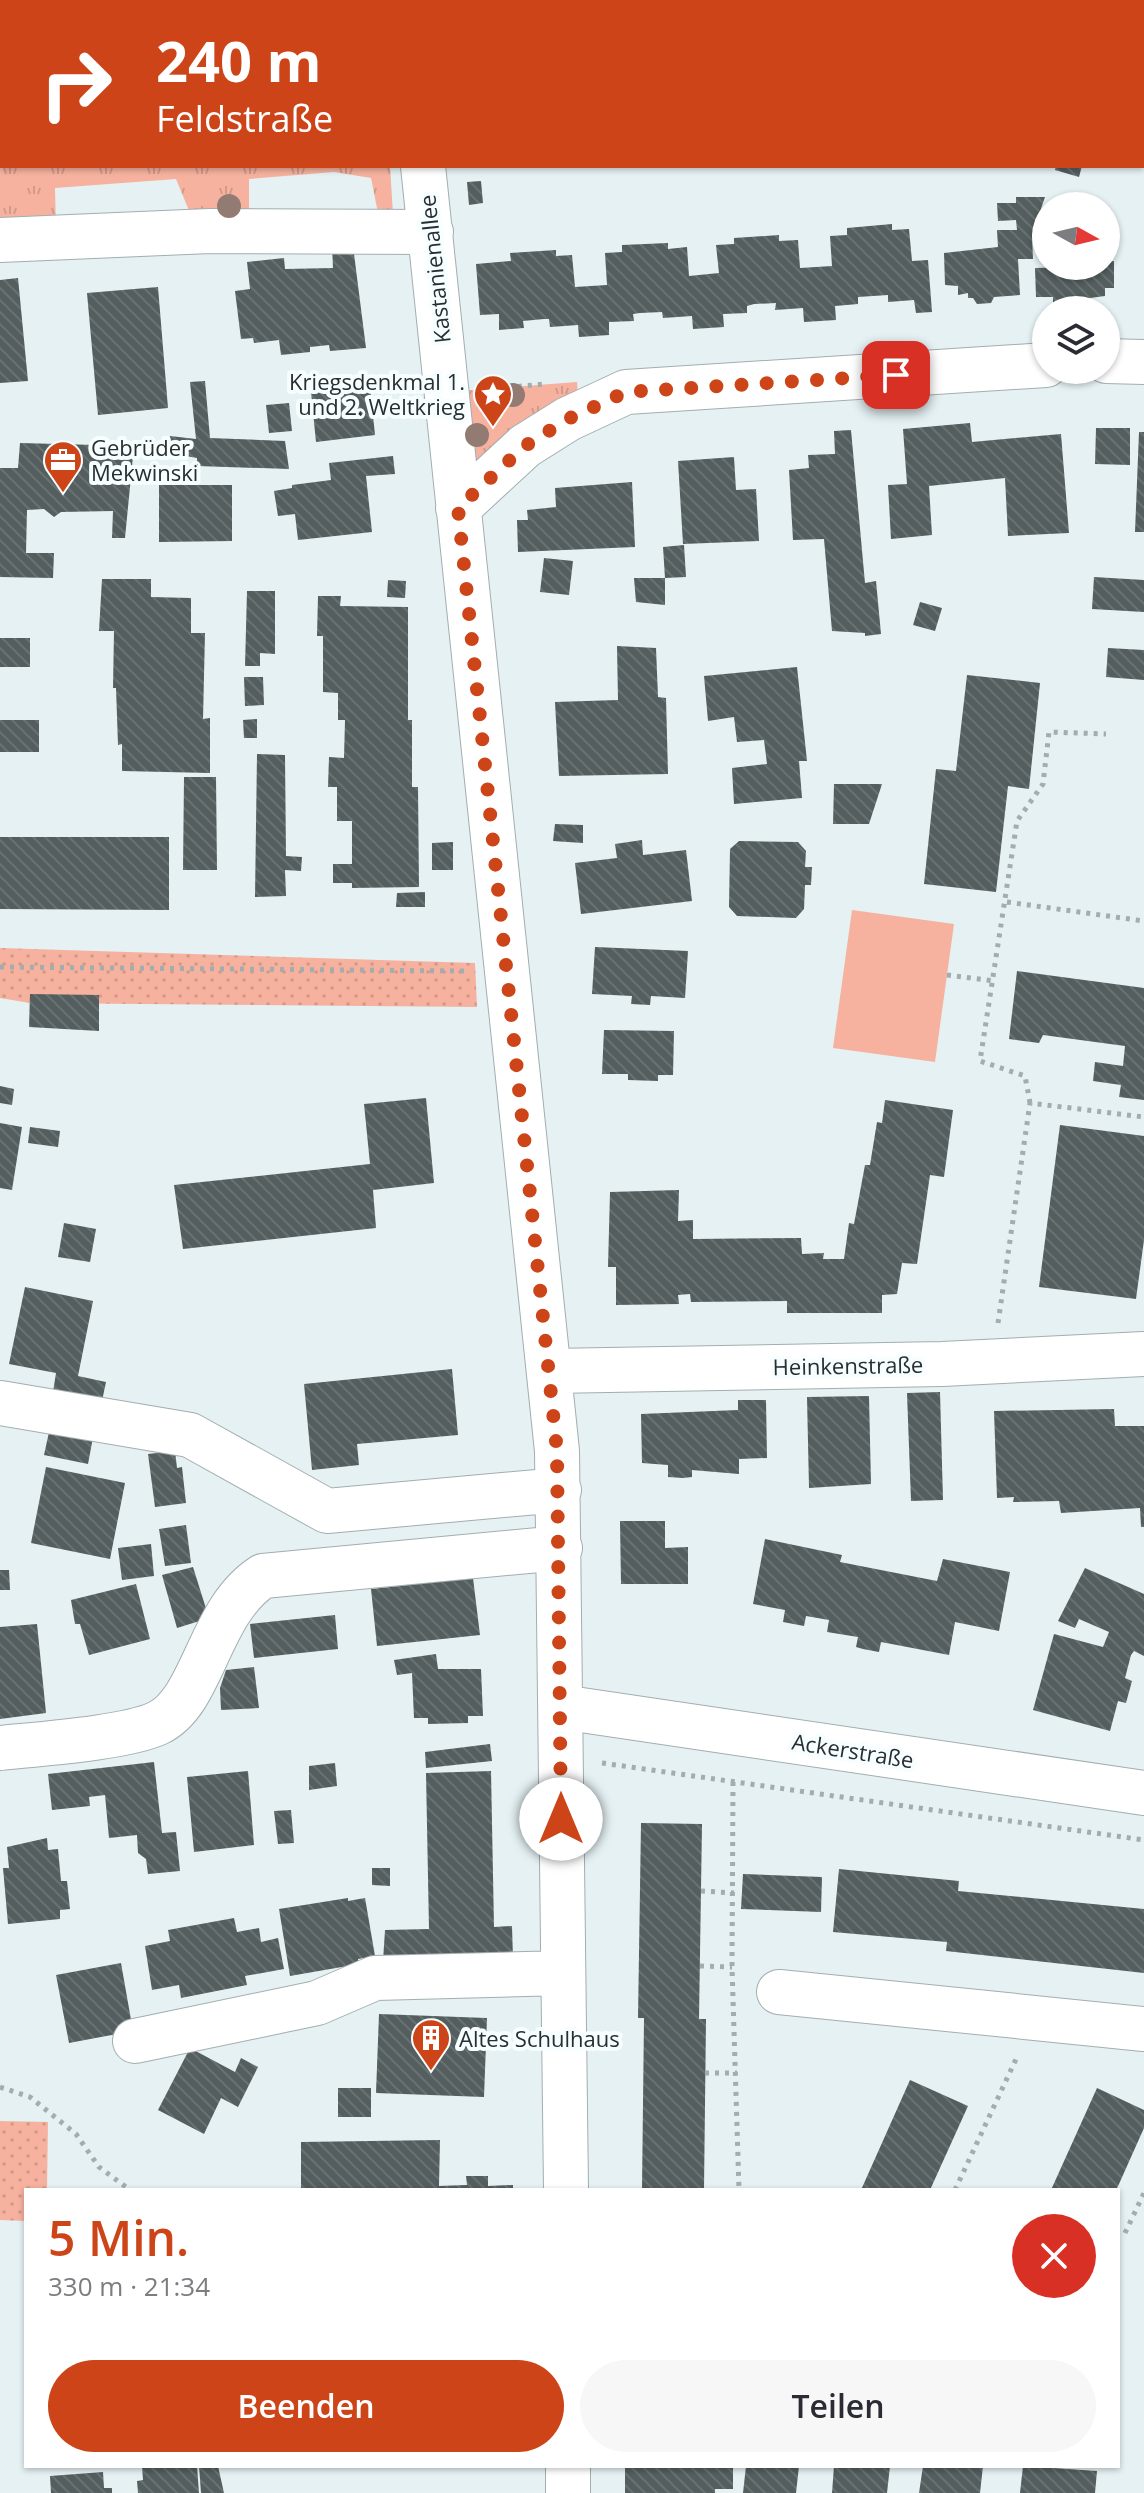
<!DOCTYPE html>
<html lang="de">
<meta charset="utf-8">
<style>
:root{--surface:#fff;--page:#f7f7f7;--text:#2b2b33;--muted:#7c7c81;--accent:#cc4418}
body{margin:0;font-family:"Open Sans",sans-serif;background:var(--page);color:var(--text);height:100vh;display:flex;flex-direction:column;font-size:30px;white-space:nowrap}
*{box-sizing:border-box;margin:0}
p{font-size:26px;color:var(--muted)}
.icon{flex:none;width:44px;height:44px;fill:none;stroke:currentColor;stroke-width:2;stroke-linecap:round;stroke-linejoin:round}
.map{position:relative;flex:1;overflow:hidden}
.panel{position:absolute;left:24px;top:2188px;width:1096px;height:280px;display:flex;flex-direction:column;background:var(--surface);border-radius:0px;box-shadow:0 2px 6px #0004}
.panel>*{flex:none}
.top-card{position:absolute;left:0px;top:0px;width:1144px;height:168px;box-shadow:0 2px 6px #0004;background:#cc4418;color:#fff;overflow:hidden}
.needle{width:52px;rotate:98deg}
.fabs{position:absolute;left:1032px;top:192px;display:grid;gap:16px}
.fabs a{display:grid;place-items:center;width:88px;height:88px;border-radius:50%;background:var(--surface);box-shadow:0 2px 6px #0004;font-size:40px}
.pin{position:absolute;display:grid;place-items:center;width:68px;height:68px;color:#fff;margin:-34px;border-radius:16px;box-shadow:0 4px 12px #0006}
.me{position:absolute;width:88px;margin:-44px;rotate:0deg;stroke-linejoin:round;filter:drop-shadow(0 0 6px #0008)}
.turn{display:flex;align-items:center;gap:28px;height:168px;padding:0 24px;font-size:36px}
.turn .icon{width:104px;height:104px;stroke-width:2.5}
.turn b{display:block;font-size:56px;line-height:68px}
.round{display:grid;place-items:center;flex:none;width:84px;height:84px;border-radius:42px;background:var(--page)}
.headline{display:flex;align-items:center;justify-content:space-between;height:136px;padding:0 24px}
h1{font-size:48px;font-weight:600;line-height:60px;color:var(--accent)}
.button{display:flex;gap:16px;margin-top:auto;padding:16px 24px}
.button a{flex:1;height:92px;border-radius:48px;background:var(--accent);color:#fff;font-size:32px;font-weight:600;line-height:92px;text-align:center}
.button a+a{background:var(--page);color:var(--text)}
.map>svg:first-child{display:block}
.grass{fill:url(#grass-tufts)}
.park{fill:url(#park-dots)}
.pitch{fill:#f6b29f}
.building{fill:url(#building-back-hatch)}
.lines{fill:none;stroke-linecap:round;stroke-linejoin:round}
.minor-casing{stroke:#a2aeaf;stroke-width:46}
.highway-casing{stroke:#a2aeaf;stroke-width:46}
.path{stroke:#a3acae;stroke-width:5;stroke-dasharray:4 6;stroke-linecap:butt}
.minor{stroke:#fff;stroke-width:44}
.highway{stroke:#fff;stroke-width:44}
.minor-bridge-casing{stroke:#a2aeaf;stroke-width:46;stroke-linecap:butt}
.minor-bridge{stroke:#fff;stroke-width:44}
.tree{fill:#927b73}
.route{stroke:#cc4418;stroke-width:14;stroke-dasharray:0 25.2}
.labels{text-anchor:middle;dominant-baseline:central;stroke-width:8;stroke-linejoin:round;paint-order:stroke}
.street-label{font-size:22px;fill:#292e2f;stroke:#f6feff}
.poi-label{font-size:22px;fill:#292e2f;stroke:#f6feff;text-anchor:start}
</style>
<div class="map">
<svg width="1144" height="2493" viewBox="0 0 1144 2493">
<defs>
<pattern id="grass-tufts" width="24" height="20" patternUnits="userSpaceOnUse" patternTransform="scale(2)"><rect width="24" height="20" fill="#f6b29f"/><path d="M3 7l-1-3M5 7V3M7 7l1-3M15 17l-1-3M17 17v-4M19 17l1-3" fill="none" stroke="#d39989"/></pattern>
<pattern id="park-dots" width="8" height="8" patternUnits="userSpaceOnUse" patternTransform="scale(2)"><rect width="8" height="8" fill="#f6b29f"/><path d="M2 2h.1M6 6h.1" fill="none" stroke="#d39989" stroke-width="1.8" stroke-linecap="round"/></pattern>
<pattern id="building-back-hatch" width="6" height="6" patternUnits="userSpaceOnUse" patternTransform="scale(2)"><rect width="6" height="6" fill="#545e5f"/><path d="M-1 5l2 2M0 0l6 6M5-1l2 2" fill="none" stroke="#697273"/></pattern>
</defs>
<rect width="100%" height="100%" fill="#e5f1f3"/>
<!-- grass -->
<path class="grass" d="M0,148L2,166H390L393,215L378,213L371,178L334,172L249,179V213H190L176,179L55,188L56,229L0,230Z
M577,382L579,414L458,508L447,392Z"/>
<!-- park -->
<path class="park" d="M0,948L475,963L477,1007L30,1003L0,998Z
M0,2121L48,2122L47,2190H26V2221L0,2220Z"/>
<!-- pitch -->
<path class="pitch" d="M852,910L954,924L935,1062L833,1048Z"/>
<!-- building -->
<path class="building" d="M1056,166H1082L1079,177L1055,170Z
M481,181L483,203L469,205L467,182Z
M1016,197H1045L1032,235L1033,259H1018L1020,295L994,297L991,303L977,304L973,298H968V293L958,295V286L945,285L944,253L998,247L997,230H1017L1016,220L998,221L997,203H1016Z
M892,224V230L909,229L912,261L928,260L932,312L916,313L914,300L888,302V295L858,297V304L835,306L836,320L804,322L803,308L775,310L776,303L754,304L747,306V313L723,314L724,327L693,329L692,316L663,318L662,312L640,313L633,314L634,321L609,322V335L579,337L578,325L550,327L549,319H544L523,321L524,328L499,330V314L480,315L476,264L511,261L510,253L556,250V256L572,255L575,287L607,285L605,253L622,252V245L668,243V249L687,247L689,276L719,273L716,245L734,244V238L779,235V241L798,240L800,268L832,266L830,236L847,235V228Z
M332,246H353L366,348L330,351L329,345L310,347V352L281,355L279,340L254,343L253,338L241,339L235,291L250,289L247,262L284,258L285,269L333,268Z
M1106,261H1114V288H1105V296L1053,303V297H1036L1035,268L1106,266Z
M18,278L28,381L0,383V280Z
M158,287L168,408L98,415L87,293Z
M369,376L375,435L316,442L310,382Z
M205,381L210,438L285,441L289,469L197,466V458L168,453L170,436L196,439L190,382Z
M289,403L292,431L269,433L266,405Z
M970,423L972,442L1061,434L1069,533L1008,536L1005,478L929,486L932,535L891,539L888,485L907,484L903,429Z
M1096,428H1130V465L1095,464Z
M851,430L865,583L876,581L881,634L865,636V633L832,631L824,539L793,540L789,470L809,468L808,455L835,454L834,431Z
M1139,432H1144V532H1135Z
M20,443L134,446L125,538H112L113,511L61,512L54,517L44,509L27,510L26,553H54L53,578L0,577V468H18Z
M393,456L395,474L366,476L372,532L298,540L295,514L278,516L274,491L292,488V485L331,480L329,463Z
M734,457L736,490L756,489L759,541L683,544L678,461Z
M632,482L635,547L518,552L517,520H528L527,510L556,507L555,488Z
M159,485H232V541L159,542Z
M684,545L686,577L665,578V605L636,602L634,578H665L663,547Z
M544,558L573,561L569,595L540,592Z
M1094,577L1144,580V612L1092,609Z
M102,579H151V597L191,598V633H205L203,719L210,718V773L122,771V744L118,745L116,688H113L114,631H99Z
M388,580L406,581L405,598L387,597Z
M247,591H275V654L260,653V666H245Z
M318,596H341L340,606L408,607V720H412V787H418L419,887L352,888V883H333V864H352V821H337V787H328L329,757L344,758L345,720H338V693L323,692V636H317Z
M920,602L942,608L935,631L913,625Z
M0,638H30V667H0Z
M617,646L656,648L658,697L666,698L668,774L559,776L555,702L618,700Z
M1108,648L1144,650V680L1106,677Z
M797,667L807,761H799L802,798L734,804L732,768L767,764L764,740L737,742L734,717L708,721L704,676Z
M967,675L1040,683L1029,789L1008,786L996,892L924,884L936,769L956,771Z
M244,677H263L264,705L245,706Z
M257,719V738H244L243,720Z
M0,720H39V752H0Z
M257,754L285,755L286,856L302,857L301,871L285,870L286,896L255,897Z
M184,777H216L217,870H183Z
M834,784H882L869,824H833Z
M555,824L583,825V843L553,841Z
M0,837H169V910L0,909Z
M642,840L643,855L686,850L692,901L581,914L575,863L617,858L615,844Z
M739,841L798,842L806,851L805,867H812L811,885H805L804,909L796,918L737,916L729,907L730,849Z
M453,842V870H432V843Z
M425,892V907H396L397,893Z
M595,947L688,951L685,998L651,996L650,1005L631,1004L632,996L592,994Z
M1017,971L1144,988V1100L1119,1097L1121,1085L1093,1081L1095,1062L1123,1066L1125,1046L1043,1035L1039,1043L1009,1039Z
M30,994L99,995V1031L29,1027Z
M604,1030L674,1031L673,1075H658V1081L628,1080V1074H602Z
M0,1086L14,1089L12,1105L0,1103Z
M426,1098L434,1183L373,1190L376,1228L183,1249L174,1185L370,1164L364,1104Z
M885,1100L953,1110L944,1177L930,1175L917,1264L902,1263L897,1294L882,1295V1313H787V1301L691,1302L690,1294L678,1295L679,1304L616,1305V1267H608L610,1192L679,1190L678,1221L693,1220V1239L801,1238L802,1254L824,1253L823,1259H844L849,1223L854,1224L865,1165H870L877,1122L882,1123Z
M0,1123L22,1127L12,1190L0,1188Z
M1060,1125L1144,1136V1240L1136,1299L1039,1287Z
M30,1127L60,1131L58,1147L28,1143Z
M64,1223L96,1229L90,1262L58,1257Z
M25,1287L93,1301L78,1376L106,1382L102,1401L53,1392L56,1373L9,1364Z
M452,1369L458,1435L357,1444L359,1465L312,1470L304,1384Z
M940,1392L943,1500L911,1501L907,1393Z
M869,1396L871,1484L809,1488L807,1397Z
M738,1400H766L767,1458L739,1459V1474L692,1470V1477L683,1478L668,1477V1465L642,1463L641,1414L738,1410Z
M1114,1409L1115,1426H1144V1527H1141L1140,1508L1061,1513L1059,1501L1013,1502L1014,1497L997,1498L994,1411Z
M51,1423L94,1432L88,1464L44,1455Z
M175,1451L177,1468L182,1467L186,1503L155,1507L148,1454Z
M46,1467L125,1483L110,1559L31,1543Z
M620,1521H665V1548L688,1547V1584H621Z
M186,1525L191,1563L165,1566L159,1529Z
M765,1539L842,1555L840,1562L937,1581L943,1559L1010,1572L999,1631L955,1622L949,1655L881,1642L879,1652L863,1649L856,1647L858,1637L827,1632L829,1620L806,1616L804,1626L783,1622L785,1610L753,1604Z
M151,1544L154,1576L122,1580L118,1548Z
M193,1567L209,1618L177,1628L162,1575Z
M1085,1568L1144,1594V1656L1134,1651L1131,1655L1125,1678L1132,1681L1126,1703L1118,1701L1110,1731L1033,1710L1054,1634L1103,1647L1109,1632L1079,1619L1075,1628L1058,1621Z
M0,1570H9L10,1590H0Z
M473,1578L480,1635L377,1646L371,1589Z
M136,1584L150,1639L89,1655L80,1624H75L71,1600Z
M335,1615L338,1649L254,1658L250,1624Z
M37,1624L46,1713L0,1719V1627Z
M436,1654L438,1669H481L483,1716H468V1723L428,1724V1718H414L412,1673L397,1675L394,1660Z
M254,1667L259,1708L221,1710L220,1688L226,1670Z
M490,1744L492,1761L426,1768L425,1752Z
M154,1762L162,1833L176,1832L180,1871L148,1874L146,1859L138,1853L137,1835L109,1838L105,1795L89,1797L90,1806L52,1810L48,1774Z
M335,1763L337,1786L309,1790V1766Z
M248,1771L254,1845L194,1852L187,1777Z
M491,1771L494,1927L512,1926L513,1959L383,1961L385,1930L429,1929L426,1773Z
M291,1810L294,1843L278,1844L274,1811Z
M641,1823L702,1824L699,2019H706L704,2190H642L644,2018H638Z
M47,1838L48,1850L58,1849L61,1881H67L70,1909L60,1910V1919L8,1924L3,1868H9L7,1847Z
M372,1868H390V1886L372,1885Z
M839,1869L959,1881L958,1891L1144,1909V1973L946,1951L947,1942L833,1932Z
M743,1874L822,1877L821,1912L741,1909Z
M348,1898V1901L365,1898L375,1956L358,1959L359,1964L290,1976L279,1909Z
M234,1918L237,1932L259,1928L261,1942L278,1938L284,1969L245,1976L247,1985L181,1998L179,1985L152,1990L145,1946L170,1941L168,1930Z
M121,1963L133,2031L69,2043L56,1975Z
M379,2014L487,2018L484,2097L376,2093Z
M190,2048L235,2072L241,2058L258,2067L238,2107L221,2098L204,2134L158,2110Z
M910,2080L968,2106L930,2190H861Z
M338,2088H371V2117H338Z
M1097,2088L1144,2110V2128L1119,2184L1116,2190H1051Z
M440,2140L439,2186L467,2185L466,2176H488V2186L513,2185V2190H301V2142Z
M142,2466H197L199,2493H138L137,2481L143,2480Z
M199,2466H218L224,2493H201Z
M625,2466H733V2489H715V2493H625Z
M746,2466H799L796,2493H743Z
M834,2466H890L887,2493H832Z
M923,2466H983L980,2493H919Z
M1023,2466L1097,2471L1095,2493H1020Z
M103,2472L104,2488H112V2493H51L50,2476Z"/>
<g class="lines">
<defs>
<path id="minor" d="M423,166L557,1451L566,2190
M0,240L210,231L431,232
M1106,361L1144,362
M458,508L525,446L568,419L626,392L1046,365
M551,1371L942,1364L1144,1354
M0,1403L190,1435L327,1511L559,1490
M561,1707L1144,1793
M0,1748C38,1744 126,1738 158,1723C204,1701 208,1611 263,1576L560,1548
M779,1992L1144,2029
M135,2041L317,2003L375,1978L562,1973
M568,2493V2466"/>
<path id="highway" d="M793,2L807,0
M0,54L2,53
M0,108H2"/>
</defs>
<!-- minor casing -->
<use href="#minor" class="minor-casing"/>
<!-- highway casing -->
<use href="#highway" class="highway-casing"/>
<!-- path -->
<path class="path" d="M488,389L545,384
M1007,902L1144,921
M0,967L466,971
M947,975L994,981
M1030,1103L1025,1076L980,1061L1017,821L1043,784L1049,732L1106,734
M998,1323L1030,1103L1144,1117
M602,1763L1144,1840
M733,1782L732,1967L739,2190
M701,1891L734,1893
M700,1966L732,1967
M705,2073H737
M0,2087L30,2097L76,2134L99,2167L130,2190
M955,2190L1017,2057
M1125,2233L1144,2193"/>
<!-- minor -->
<use href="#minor" class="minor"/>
<!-- highway -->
<use href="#highway" class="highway"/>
<defs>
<path id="minor-bridge" d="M404,0V2"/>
</defs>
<!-- minor-bridge casing -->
<use href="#minor-bridge" class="minor-bridge-casing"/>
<!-- minor-bridge -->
<use href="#minor-bridge" class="minor-bridge"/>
</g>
<!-- trees -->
<g class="tree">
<circle cx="229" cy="206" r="12"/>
<circle cx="513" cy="395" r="12"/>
<circle cx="477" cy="435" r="12"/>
</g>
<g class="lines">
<!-- route -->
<path class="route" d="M561,1819L557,1451L458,508L525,446L568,419L626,392L896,375"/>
</g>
<!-- icons -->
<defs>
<symbol id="sight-pin" viewBox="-11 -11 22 30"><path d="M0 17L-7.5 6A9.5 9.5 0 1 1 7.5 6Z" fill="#cc4418" stroke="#f6feff"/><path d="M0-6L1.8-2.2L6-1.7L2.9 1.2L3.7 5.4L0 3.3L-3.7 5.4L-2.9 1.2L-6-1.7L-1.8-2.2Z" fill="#fff"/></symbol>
<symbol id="office-pin" viewBox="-11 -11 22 30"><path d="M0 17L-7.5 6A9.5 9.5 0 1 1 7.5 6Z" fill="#cc4418" stroke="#f6feff"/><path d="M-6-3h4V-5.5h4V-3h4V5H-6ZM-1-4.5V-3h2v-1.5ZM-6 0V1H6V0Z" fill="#fff"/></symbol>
<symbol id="building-pin" viewBox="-11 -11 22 30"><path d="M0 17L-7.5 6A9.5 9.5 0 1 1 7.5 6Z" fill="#cc4418" stroke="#f6feff"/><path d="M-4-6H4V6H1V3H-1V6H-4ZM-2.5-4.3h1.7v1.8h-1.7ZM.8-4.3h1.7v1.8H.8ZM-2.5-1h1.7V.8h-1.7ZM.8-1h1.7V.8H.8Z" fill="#fff"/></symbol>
</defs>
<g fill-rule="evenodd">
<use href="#sight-pin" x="471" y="372" width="44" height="60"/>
<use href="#office-pin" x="41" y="438" width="44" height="60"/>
<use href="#building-pin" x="409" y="2016" width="44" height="60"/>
</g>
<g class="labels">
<!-- street labels -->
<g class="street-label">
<text transform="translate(434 269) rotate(-96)">Kastanienallee</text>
<text transform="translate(848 1365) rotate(-1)">Heinkenstraße</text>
<text transform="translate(853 1750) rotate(9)">Ackerstraße</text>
</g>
<!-- poi labels -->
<g class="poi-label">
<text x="465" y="381" text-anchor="end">Kriegsdenkmal 1.<tspan x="465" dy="25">und 2. Weltkrieg</tspan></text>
<text x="91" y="447">Gebrüder<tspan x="91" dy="25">Mekwinski</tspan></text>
<text x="459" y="2038">Altes Schulhaus</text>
</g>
</g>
</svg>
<div class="fabs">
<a><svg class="needle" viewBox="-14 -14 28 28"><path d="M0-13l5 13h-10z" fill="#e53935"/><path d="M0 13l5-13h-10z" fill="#7c7c81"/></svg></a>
<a><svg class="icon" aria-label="layers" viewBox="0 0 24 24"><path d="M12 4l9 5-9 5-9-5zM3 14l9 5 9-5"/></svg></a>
</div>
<div class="pin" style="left:896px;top:375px;background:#d93025"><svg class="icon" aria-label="arrive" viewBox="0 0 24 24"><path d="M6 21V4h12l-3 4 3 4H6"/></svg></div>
<svg class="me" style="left:561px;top:1819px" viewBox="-20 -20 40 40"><circle r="19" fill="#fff"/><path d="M0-13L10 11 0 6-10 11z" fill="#cc4418"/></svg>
<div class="top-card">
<div class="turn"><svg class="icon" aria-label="right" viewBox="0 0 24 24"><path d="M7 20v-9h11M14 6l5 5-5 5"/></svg><div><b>240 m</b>Feldstraße</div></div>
</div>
<section class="panel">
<div class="headline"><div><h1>5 Min.</h1><p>330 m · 21:34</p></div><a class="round" style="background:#d93025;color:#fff"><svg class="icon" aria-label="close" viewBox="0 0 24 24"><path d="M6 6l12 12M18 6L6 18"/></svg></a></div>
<div class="button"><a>Beenden</a><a>Teilen</a></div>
</section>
</div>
